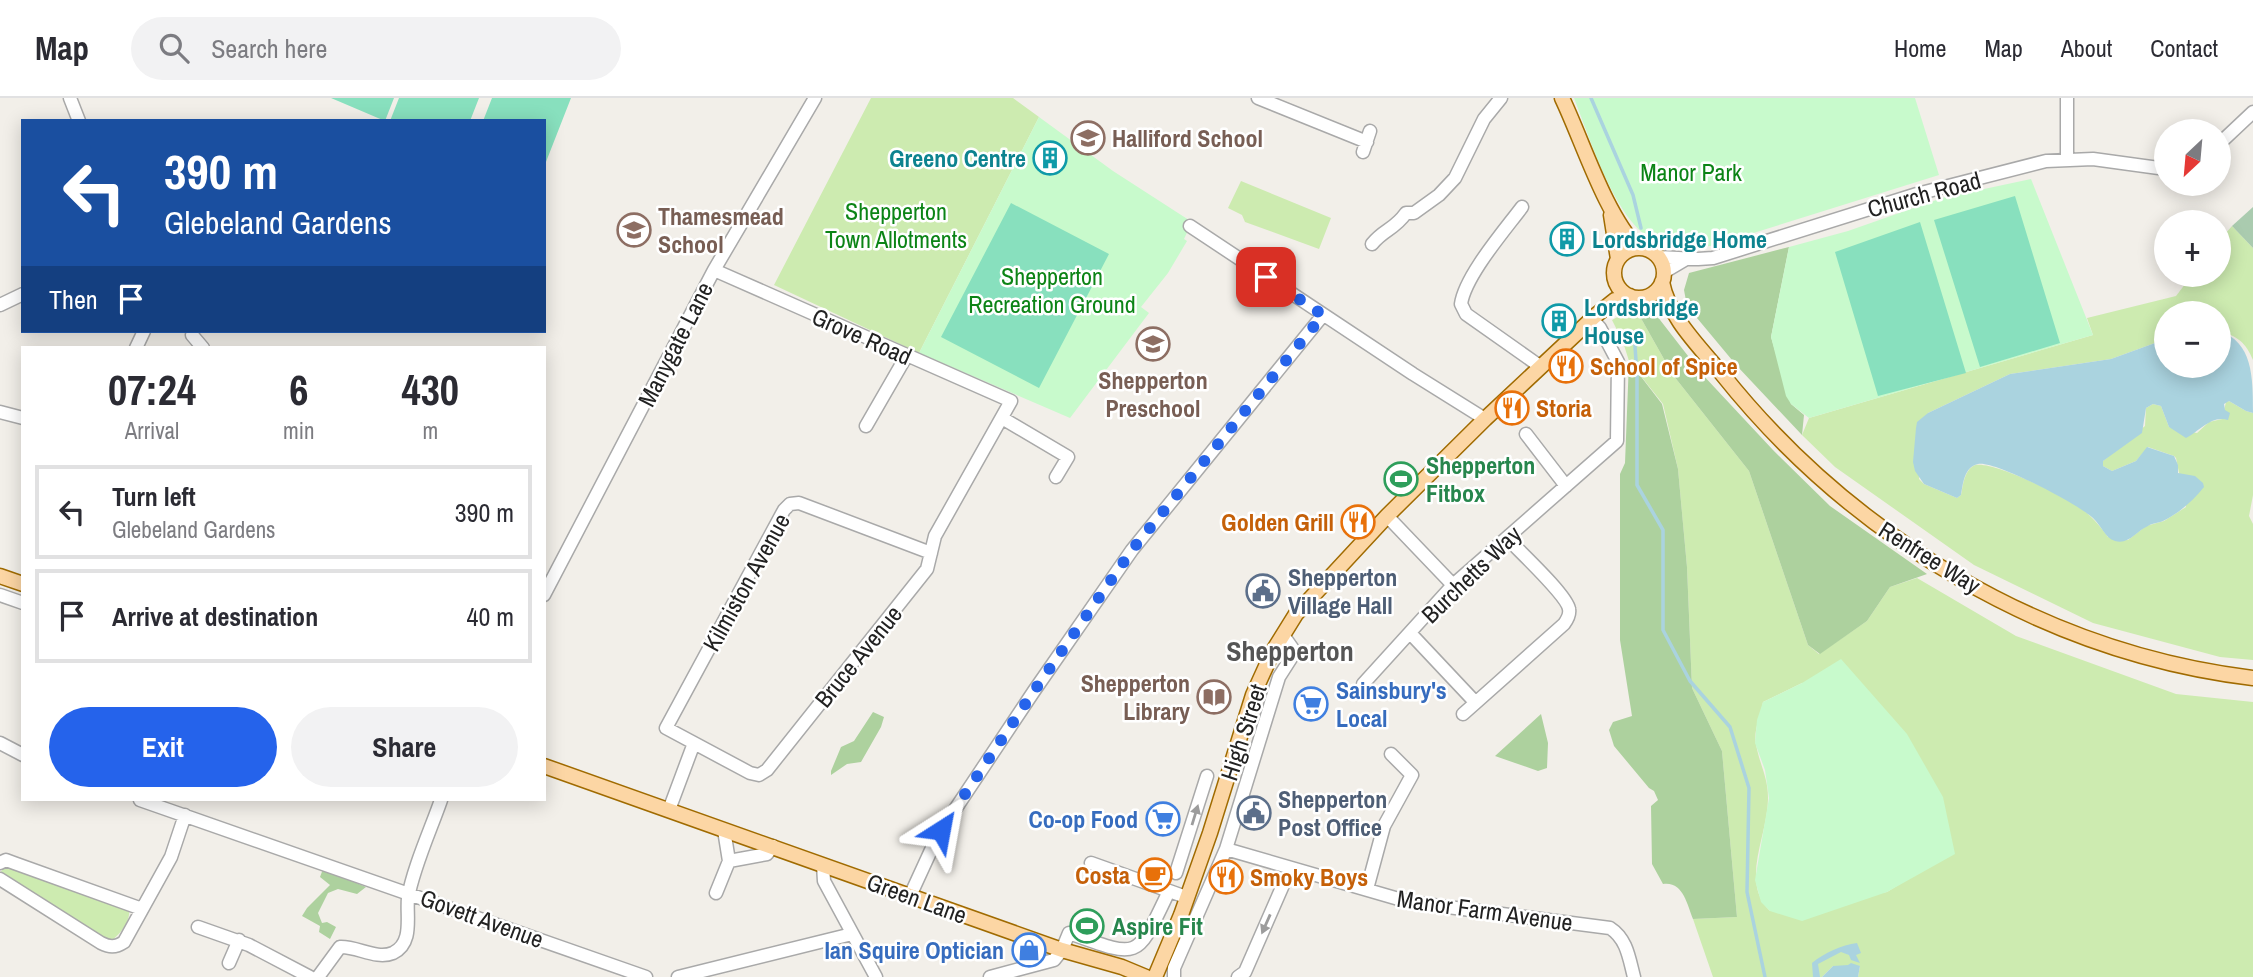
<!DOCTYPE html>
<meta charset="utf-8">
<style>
:root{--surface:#fff;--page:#f2f2f3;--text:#2b2b33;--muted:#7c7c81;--line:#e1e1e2;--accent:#2563eb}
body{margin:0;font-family:"Archivo Narrow",sans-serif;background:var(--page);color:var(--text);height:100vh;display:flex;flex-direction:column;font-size:26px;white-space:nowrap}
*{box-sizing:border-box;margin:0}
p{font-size:23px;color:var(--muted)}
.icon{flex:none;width:38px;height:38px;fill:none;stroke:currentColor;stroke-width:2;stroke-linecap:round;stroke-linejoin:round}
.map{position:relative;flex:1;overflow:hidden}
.drawer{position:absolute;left:21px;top:248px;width:525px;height:455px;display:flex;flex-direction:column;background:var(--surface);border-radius:0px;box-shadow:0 4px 18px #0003}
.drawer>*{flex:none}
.guide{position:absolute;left:21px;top:21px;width:525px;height:214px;border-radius:0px;box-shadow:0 4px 18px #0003;background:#1a4fa0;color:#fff;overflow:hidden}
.needle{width:46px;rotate:206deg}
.controls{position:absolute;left:2154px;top:21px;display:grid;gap:14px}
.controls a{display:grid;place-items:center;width:77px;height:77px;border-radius:50%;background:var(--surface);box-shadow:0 4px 18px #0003;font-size:35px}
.pin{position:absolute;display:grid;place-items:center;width:60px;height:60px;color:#fff;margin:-30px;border-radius:14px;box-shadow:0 4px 10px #0006}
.me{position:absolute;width:77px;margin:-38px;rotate:34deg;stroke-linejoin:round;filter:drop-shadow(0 0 5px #0008)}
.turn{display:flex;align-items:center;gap:24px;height:147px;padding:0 28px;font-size:32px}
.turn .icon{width:91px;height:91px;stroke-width:2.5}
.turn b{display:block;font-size:49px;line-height:60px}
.then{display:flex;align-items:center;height:66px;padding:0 28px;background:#0003;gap:14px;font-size:26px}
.eta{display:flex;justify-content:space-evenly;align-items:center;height:119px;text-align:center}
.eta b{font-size:42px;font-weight:700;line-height:49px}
.primary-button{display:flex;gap:14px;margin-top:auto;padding:14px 28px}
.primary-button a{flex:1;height:80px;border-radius:42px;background:var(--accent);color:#fff;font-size:28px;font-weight:700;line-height:80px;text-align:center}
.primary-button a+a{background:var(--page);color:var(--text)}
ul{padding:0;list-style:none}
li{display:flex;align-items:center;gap:21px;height:94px;margin:0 14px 10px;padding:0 14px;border:4px solid var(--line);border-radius:0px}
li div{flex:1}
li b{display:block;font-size:26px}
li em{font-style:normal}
header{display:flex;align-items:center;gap:42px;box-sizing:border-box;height:98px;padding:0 35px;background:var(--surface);border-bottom:2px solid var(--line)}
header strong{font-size:33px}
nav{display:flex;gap:38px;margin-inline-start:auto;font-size:24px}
.search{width:490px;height:63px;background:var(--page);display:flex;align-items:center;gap:18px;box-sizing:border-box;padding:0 24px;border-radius:38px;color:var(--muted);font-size:26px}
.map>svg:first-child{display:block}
.grass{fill:#cdebb0;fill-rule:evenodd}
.forest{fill:#add19e}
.cemetery{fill:#aacbaf}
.park{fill:#c8facc}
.pitch{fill:#88e0be}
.water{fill:#aad3df}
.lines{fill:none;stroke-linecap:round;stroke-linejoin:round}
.stream{stroke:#aad3df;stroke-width:3.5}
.minor-casing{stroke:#a9a9a9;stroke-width:15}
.major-casing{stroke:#a06b00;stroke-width:17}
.minor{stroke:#fff;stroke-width:12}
.major{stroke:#fcd6a4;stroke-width:14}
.oneway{fill:#9c9c9c}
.route{stroke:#2563eb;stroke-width:12;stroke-dasharray:0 21.6}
.labels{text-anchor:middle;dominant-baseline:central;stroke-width:5;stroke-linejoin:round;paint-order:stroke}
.education-label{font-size:24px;font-weight:bold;fill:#785e54;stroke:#fff;text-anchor:start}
.culture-label{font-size:24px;font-weight:bold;fill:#0d838f;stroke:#fff;text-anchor:start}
.park-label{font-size:24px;fill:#0c8416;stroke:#fff}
.street-label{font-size:24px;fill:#222;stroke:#fff}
.food-label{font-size:24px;font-weight:bold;fill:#c56008;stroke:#fff;text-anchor:start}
.leisure-label{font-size:24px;font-weight:bold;fill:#27864d;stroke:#fff;text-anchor:start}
.service-label{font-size:24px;font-weight:bold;fill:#4e5e75;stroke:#fff;text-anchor:start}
.shop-label{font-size:24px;font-weight:bold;fill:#366cbe;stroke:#fff;text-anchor:end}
.quarter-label{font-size:28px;font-weight:bold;fill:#555;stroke:#fff}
</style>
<header>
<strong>Map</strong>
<div class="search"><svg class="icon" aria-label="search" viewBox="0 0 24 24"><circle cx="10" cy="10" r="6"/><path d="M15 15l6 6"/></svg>Search here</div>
<nav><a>Home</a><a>Map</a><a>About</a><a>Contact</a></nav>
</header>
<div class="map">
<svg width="2253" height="879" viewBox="0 0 2253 879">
<rect width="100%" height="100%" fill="#f2efe9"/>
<!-- grass -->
<path class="grass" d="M871,0H1013L1039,19L919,255L774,187Z
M1241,83L1331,120L1319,151L1245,124L1242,117L1228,110Z
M2232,128L2253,150V262C2246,245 2238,238 2219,233V215H2166V241L2111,261L2010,276L1928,315L1919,381L1924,386L1957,400L1961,397C1963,387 1964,374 1973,368C1987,360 2059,396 2073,405C2088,414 2098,425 2108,439L2128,442L2146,428L2164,423L2186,409L2176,360L2174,358L2148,349L2136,363L2112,373L2103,368V363L2145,328L2146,310L2153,306L2161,308L2169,329L2197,335L2209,324L2222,321L2226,304L2229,303L2246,313L2253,315V397L2249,418L2253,426V562L2220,559L2093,525L1974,467L1835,369L1802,337L1809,320L2093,237L2087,220L2176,198L2192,177H2219V143Z
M1625,215H1638L1673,277L1749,373L1808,547L1819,556L1867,523L1890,489L1917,480L2016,538L2176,596L2253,604V879H1858L1860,868H1833L1822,879H1713L1693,821L1737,819L1722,653L1692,590L1687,469L1678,371L1663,306L1629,263L1623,244L1612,222ZM1802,585L1918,775L1887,794L1770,813C1739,783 1769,736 1768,699C1768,679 1759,665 1756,646C1753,634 1761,616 1763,604Z
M5,768L129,812C131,823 118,840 108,844L0,775Z"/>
<!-- forest -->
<path class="forest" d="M1789,149L1771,239L1791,306L1804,317L1802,337L1737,268L1687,208L1684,192L1689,175Z
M1638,215L1657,218L1702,276L1773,352L1830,408L1927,476L1890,489L1867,523L1820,556L1808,547L1749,373L1673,277Z
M1629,263L1662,306L1678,371L1687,469L1692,590L1722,653L1737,819L1693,821C1687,806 1683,783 1663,786L1652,766L1651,708L1658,702L1654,693L1649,690L1614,648L1609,632L1613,624L1632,618L1620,542V376L1625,365Z
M873,614L884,619L881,629L861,664L847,666L831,677V673L841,649L854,643Z
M1541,616L1548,645L1547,670L1538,673L1495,658Z
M323,771L366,789L357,796L338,791L328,795L318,815L322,825L327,824L336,829L330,841L319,834L320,828L302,818L307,810L330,787L320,779Z"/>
<!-- cemetery -->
<path class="cemetery" d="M2253,109V150L2232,128Z"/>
<!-- park -->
<path class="park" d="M1574,0H1915L1939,77L1715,147C1696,151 1664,150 1647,138C1613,115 1589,38 1574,0Z
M1039,19L1113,73L1192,124L1184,141L1187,143L1168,175L1141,209L1149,215L1070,320L919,255Z
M2031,81L2093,237L1809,320L1791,306L1786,298L1771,239L1789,149L1848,133L1942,100Z
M1841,561L1907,636L1943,699L1955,756L1887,794L1802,823L1770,813L1761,804L1755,782L1769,700L1765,672L1755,645L1757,622L1763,604L1802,585Z"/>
<!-- pitch -->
<path class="pitch" d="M331,0H394L385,23Z
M399,0H479L470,23H390Z
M492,0H571L544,69V23H483Z
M2015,98L2060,245L1980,269L1934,122Z
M1011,105L1109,156L1039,290L941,239Z
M1920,124L1966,275L1878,298L1835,154Z"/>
<!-- water -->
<path class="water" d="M2219,233C2253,244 2253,279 2253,315L2246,313L2229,303L2224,306L2225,312L2230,315L2228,322C2211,317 2200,333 2186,340L2169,329L2161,308L2153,306L2146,310L2142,335L2103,363V368L2112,373L2136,363L2147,349L2174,358L2178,367V375L2195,378L2203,385L2204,389C2193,403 2179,415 2163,423C2158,425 2152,425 2148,428C2136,433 2129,447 2115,443C2105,440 2101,427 2093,420C2079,407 1995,362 1978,366C1964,369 1963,386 1961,397L1957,400L1924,386L1915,373L1913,364L1916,330L1917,324L1928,315L2010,276L2111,261L2166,241V268H2219Z
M1857,845L1861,855L1856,857L1860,865L1851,862L1849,857L1841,854L1818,866L1820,879H1813L1812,865C1824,855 1842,847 1857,845Z
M1851,865L1860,868L1858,879H1822L1833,868L1848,867Z"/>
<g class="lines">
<!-- stream -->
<path class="stream" d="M1591,0L1633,97L1641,130
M1634,234L1637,277V387L1663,432V532L1690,583L1730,629L1749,690L1747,794L1765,879"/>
<defs>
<path id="minor" d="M70,0L79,23
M1258,0L1367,44
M2219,46L2253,14
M1363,54L1370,33
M2067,61V0
M1522,109C1504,133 1465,178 1461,206L1466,216L1541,269
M1190,128L1413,276L1485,321
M1372,146C1384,131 1394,132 1406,115H1414L1439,97L1455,80L1484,21L1501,0
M1658,159L1698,161L1713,160L1917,96L2046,63L2093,61L2166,71
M714,172L1011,303L935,438L927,471L767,672L759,677L750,675L666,630L784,412L790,406L799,405L931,455
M1664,174L1686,161
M0,207L23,196
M192,237L203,250
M136,250L144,233
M0,314L23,320
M1002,320L1068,359L1056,379
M866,328L907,257
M1526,336L1566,388
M1387,418L1453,487
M0,497L23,505
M544,497L714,172L815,0
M1411,536L1475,604
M1363,586L1453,487L1617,343L1618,264L1600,230L1592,221
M1463,616L1564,526C1567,522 1570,516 1569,511C1567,497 1518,452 1507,440
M0,645L23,657
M140,702L646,879
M669,712L694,645
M724,732L729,763L767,756L773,748
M1226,751L1409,804L1610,830C1627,841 1629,860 1634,879
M0,765L6,762L14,765L142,811
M1091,765L1186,799
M823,767L824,783L876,879
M1176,775L1207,678
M0,781L101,845C109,849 115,850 124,844L171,759L185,717
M1367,791L1384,728L1412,677L1391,656
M716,795L729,763
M910,798L938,737L1034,593L1132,452L1323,217
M198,829L249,847L310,879
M229,865L239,842
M318,879L340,849C357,848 376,862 393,855C414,845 406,818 408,800C413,770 431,731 441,702
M678,879L852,836
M990,879L1054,862L1062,852L1069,835C1141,861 1136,862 1169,793
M1174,879V870L1226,751L1279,579L1295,554L1283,537
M1238,879L1245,874L1290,771"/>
<path id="major" d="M1562,0C1583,44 1605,116 1638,150
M1611,117L1618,161
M1614 175a25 25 0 1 1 50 0a25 25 0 1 1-50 0Z
M1662,184C1669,220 1700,249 1722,276C1852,439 2045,555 2253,580
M0,478L23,486
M544,668L1062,852L1122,869L1146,879
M1155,879L1181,817L1210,735L1253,597L1273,553L1296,516L1387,418L1485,321L1595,218L1615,202L1630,198"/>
</defs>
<!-- minor casing -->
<use href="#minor" class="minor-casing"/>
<!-- major casing -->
<use href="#major" class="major-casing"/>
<!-- minor -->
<use href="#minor" class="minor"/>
<!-- major -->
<use href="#major" class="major"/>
</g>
<!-- one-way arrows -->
<defs><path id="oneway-solid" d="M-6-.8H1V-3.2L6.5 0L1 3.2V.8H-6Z" transform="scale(1.75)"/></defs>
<g class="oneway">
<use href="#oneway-solid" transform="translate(1195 717) rotate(-73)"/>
<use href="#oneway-solid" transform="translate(1266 826) rotate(114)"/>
</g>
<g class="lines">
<!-- route -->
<path class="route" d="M941,732L1034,593L1132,452L1323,217L1266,179"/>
</g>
<!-- icons -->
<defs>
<symbol id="school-ring" viewBox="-11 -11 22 22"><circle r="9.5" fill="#fff" stroke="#8d6e63" stroke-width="1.5"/><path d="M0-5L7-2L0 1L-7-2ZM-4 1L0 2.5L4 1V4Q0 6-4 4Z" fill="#8d6e63"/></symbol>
<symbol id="building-ring" viewBox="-11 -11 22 22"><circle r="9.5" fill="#fff" stroke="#0f9aa8" stroke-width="1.5"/><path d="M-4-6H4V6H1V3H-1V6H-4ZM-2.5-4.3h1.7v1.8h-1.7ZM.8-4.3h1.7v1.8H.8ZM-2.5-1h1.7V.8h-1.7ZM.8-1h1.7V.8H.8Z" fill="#0f9aa8"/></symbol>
<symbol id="restaurant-ring" viewBox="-11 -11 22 22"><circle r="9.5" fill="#fff" stroke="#e8710a" stroke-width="1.5"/><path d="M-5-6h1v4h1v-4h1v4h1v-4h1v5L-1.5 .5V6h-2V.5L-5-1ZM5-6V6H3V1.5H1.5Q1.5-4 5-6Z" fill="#e8710a"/></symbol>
<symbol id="stadium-ring" viewBox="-11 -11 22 22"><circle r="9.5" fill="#fff" stroke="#2e9e5b" stroke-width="1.5"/><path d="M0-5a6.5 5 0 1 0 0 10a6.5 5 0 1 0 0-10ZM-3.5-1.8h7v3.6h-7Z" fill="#2e9e5b"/></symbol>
<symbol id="civic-ring" viewBox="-11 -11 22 22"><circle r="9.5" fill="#fff" stroke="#5c6f8a" stroke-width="1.5"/><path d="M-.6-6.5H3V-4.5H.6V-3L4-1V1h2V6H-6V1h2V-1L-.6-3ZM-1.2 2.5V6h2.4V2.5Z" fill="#5c6f8a"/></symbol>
<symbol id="library-ring" viewBox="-11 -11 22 22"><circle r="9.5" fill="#fff" stroke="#8d6e63" stroke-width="1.5"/><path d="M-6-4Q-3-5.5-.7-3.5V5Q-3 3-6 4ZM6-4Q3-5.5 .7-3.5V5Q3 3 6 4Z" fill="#8d6e63"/></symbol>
<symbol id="supermarket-ring" viewBox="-11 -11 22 22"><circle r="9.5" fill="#fff" stroke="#3f7fe0" stroke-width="1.5"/><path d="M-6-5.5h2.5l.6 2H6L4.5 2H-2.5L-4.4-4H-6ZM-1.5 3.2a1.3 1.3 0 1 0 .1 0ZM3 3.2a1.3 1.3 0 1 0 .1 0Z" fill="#3f7fe0"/></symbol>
<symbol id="cafe-ring" viewBox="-11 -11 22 22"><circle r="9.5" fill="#fff" stroke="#e8710a" stroke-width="1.5"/><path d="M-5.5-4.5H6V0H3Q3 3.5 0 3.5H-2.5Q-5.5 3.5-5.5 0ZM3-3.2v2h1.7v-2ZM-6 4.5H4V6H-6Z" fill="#e8710a"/></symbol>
<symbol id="shop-ring" viewBox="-11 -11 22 22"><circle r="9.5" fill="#fff" stroke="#3f7fe0" stroke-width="1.5"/><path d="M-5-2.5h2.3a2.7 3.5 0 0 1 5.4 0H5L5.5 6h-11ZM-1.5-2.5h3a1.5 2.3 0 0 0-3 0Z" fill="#3f7fe0"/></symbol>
</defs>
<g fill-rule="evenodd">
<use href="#school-ring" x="1069" y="21" width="38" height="38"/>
<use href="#building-ring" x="1031" y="41" width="38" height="38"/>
<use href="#school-ring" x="615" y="113" width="38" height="38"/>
<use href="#building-ring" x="1548" y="122" width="38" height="38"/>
<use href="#building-ring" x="1540" y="204" width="38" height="38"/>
<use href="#school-ring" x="1134" y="227" width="38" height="38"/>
<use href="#restaurant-ring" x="1547" y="249" width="38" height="38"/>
<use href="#restaurant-ring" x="1493" y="291" width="38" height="38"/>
<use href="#stadium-ring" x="1382" y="362" width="38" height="38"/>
<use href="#restaurant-ring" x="1339" y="405" width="38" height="38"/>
<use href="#civic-ring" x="1244" y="474" width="38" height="38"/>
<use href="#library-ring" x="1195" y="580" width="38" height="38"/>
<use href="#supermarket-ring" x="1292" y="587" width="38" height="38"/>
<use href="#civic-ring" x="1235" y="696" width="38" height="38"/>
<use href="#supermarket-ring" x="1144" y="702" width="38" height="38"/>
<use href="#cafe-ring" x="1136" y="758" width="38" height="38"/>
<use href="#restaurant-ring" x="1207" y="760" width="38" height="38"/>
<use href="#stadium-ring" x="1068" y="809" width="38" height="38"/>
<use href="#shop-ring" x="1010" y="833" width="38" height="38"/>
</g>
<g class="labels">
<!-- education labels -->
<g class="education-label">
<text x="1112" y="40">Halliford School</text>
<text x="658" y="118">Thamesmead<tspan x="658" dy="28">School</tspan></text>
<text x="1153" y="282" text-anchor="middle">Shepperton<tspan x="1153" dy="28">Preschool</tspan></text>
<text x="1190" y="585" text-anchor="end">Shepperton<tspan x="1190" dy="28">Library</tspan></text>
</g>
<!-- culture labels -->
<g class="culture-label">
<text x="1026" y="60" text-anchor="end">Greeno Centre</text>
<text x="1592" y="141">Lordsbridge Home</text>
<text x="1584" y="209">Lordsbridge<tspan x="1584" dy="28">House</tspan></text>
</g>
<!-- park labels -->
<g class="park-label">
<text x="1691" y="74">Manor Park</text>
<text x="896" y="113">Shepperton<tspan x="896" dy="28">Town Allotments</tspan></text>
<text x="1052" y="178">Shepperton<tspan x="1052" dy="28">Recreation Ground</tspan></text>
</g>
<!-- street labels -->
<g class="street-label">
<text transform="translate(1924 96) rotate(-15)">Church Road</text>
<text transform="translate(862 238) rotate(24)">Grove Road</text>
<text transform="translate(675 246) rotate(-63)">Manygate Lane</text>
<text transform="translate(1930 459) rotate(32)">Renfree Way</text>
<text transform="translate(1471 476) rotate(-44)">Burchetts Way</text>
<text transform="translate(746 484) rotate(-61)">Kilmiston Avenue</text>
<text transform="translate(858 558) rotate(-51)">Bruce Avenue</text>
<text transform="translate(1243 634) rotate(-72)">High Street</text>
<text transform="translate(917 800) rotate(20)">Green Lane</text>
<text transform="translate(1485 812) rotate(8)">Manor Farm Avenue</text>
<text transform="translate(482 820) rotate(20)">Govett Avenue</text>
</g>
<!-- food labels -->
<g class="food-label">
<text x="1590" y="268">School of Spice</text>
<text x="1536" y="310">Storia</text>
<text x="1334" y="424" text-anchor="end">Golden Grill</text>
<text x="1130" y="777" text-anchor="end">Costa</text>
<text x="1250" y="779">Smoky Boys</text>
</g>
<!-- leisure labels -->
<g class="leisure-label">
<text x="1426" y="367">Shepperton<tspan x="1426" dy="28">Fitbox</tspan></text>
<text x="1112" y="828">Aspire Fit</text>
</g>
<!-- service labels -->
<g class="service-label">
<text x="1288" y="479">Shepperton<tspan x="1288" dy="28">Village Hall</tspan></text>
<text x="1278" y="701">Shepperton<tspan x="1278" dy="28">Post Office</tspan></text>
</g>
<!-- shop labels -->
<g class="shop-label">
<text x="1336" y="592" text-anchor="start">Sainsbury's<tspan x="1336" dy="28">Local</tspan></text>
<text x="1138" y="721">Co-op Food</text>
<text x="1004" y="852">Ian Squire Optician</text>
</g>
<!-- quarter labels -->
<g class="quarter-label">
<text x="1290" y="553">Shepperton</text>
</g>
</g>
</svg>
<div class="controls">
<a><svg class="needle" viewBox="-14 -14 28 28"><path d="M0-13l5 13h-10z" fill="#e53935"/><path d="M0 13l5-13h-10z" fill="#7c7c81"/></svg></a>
<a>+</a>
<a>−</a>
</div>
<div class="pin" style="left:1266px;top:179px;background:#d93025"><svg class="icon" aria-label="arrive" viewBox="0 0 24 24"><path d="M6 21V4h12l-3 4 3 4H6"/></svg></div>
<svg class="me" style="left:941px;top:732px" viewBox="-20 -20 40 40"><path d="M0-17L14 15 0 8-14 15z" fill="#2563eb" stroke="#fff" stroke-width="4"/></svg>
<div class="guide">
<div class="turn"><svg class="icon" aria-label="left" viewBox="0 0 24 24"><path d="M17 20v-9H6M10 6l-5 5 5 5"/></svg><div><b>390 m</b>Glebeland Gardens</div></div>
<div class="then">Then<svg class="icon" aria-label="arrive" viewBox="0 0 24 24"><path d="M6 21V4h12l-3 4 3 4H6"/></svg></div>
</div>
<section class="drawer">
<div class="eta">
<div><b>07:24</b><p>Arrival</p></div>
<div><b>6</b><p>min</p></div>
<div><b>430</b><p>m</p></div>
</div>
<ul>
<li><svg class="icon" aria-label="left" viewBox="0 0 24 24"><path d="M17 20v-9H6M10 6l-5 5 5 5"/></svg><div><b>Turn left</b><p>Glebeland Gardens</p></div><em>390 m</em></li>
<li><svg class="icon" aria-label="arrive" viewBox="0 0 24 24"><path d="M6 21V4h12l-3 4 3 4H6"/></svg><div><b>Arrive at destination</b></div><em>40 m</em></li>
</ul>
<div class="primary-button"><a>Exit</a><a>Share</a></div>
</section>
</div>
